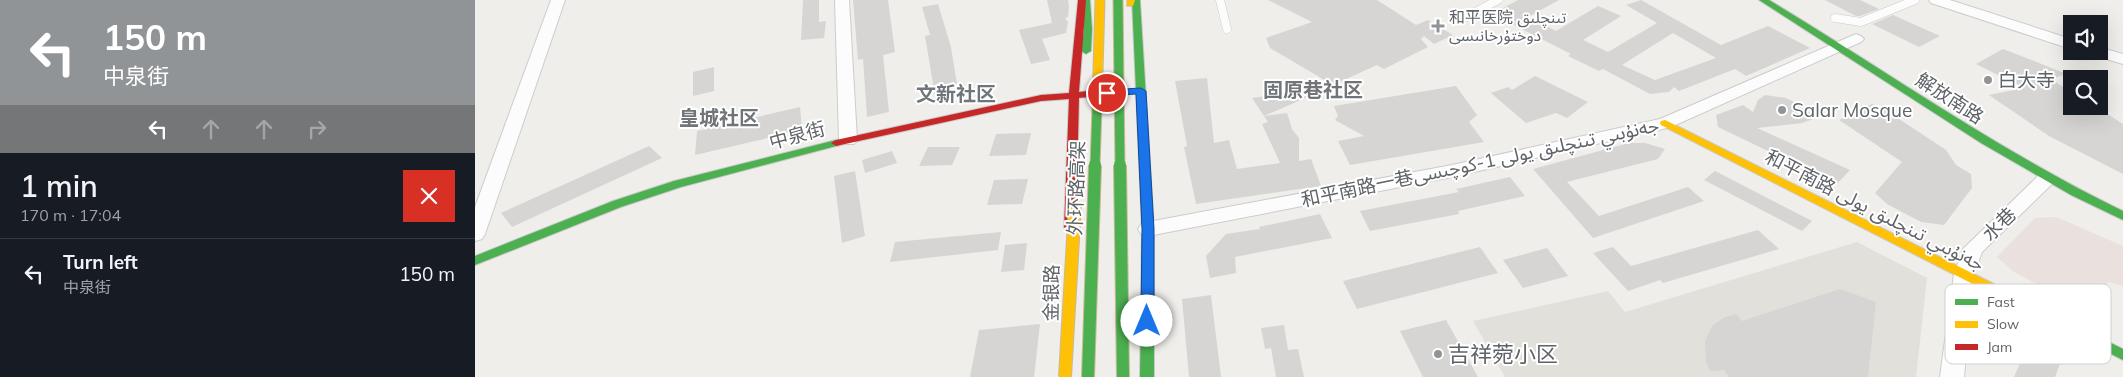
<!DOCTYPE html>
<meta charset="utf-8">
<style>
:root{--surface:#171b24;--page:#20242c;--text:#f1f3f6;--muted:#9ea1a6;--line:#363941}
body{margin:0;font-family:Mulish,"Noto Sans Arabic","Noto Sans SC",sans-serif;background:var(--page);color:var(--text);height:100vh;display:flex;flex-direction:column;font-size:19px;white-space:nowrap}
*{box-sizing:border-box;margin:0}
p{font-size:16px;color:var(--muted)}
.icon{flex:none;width:28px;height:28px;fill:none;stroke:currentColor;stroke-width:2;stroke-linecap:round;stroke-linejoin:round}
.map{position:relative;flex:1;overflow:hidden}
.sheet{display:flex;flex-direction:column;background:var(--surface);width:475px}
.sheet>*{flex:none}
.hud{background:#919496;color:#fff;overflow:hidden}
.controls{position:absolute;left:1588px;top:15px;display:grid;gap:10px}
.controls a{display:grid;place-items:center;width:45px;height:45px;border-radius:0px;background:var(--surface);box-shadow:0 5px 20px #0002;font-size:25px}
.pin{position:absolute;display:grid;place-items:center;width:42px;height:42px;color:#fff;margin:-21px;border:2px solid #fff;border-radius:50%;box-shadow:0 1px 5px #0007}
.me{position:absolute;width:55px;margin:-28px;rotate:0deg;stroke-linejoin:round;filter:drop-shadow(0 0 4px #0008)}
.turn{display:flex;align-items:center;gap:18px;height:105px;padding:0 20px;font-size:22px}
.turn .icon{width:65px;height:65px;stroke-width:2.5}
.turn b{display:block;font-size:35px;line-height:42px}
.lanes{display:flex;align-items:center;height:48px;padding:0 20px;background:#0003;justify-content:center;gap:25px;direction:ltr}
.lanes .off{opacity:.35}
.round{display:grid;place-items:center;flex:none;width:52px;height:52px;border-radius:0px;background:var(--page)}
.summary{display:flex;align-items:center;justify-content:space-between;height:85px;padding:0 20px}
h1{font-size:30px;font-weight:600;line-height:38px}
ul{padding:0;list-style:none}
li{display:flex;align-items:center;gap:15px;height:70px;padding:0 20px;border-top:1px solid var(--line)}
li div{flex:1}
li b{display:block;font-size:19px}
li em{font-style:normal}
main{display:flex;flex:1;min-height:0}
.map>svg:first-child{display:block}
.education{fill:#e2e0da}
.medical{fill:#eae0de}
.building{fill:#d6d5d3;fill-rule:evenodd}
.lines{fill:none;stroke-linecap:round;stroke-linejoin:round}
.lane-casing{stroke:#cbcccc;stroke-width:9}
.street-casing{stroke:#cbcccc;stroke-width:2}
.fast-casing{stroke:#cacacb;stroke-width:2}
.slow-casing{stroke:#cacacb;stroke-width:2}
.jam-casing{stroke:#cacacb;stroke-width:2}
.lane{stroke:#fdfcfc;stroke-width:8}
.street{fill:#fdfcfc;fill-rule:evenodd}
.fast{fill:#4caf50;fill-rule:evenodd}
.slow{fill:#ffc107;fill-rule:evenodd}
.jam{fill:#c62828;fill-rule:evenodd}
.fast-bridge-far1-casing{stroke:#c8b996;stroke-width:11;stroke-linecap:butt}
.fast-bridge-casing{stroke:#c8b996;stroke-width:14;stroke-linecap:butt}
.slow-bridge-far1-casing{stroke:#c8b996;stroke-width:11;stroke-linecap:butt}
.slow-bridge-casing{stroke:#c8b996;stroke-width:14;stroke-linecap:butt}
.fast-bridge-far1{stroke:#4caf50;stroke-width:9}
.fast-bridge{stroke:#4caf50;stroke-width:12}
.slow-bridge-far1{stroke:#ffc107;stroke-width:9}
.slow-bridge{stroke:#ffc107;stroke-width:12}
.route{fill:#1a73e8;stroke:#114b97}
.poi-dot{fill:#919496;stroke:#fff;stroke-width:2}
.labels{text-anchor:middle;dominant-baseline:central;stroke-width:4;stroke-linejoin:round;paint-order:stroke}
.far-poi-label{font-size:16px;fill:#5f6368;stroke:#fff;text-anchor:start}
.poi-label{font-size:19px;fill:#5f6368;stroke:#fff;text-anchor:start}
.street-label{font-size:19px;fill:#5f6368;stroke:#fff}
.neighbourhood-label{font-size:20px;font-weight:bold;fill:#70757a;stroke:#fff}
.near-poi-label{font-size:22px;fill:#5f6368;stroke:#fff;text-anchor:start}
.key{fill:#fff;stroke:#cfd0d2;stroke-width:1}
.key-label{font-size:14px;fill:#5f6368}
</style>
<main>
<section class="sheet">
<div class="hud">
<div class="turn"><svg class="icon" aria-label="left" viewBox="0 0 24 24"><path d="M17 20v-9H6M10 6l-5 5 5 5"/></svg><div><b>150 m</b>中泉街</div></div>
<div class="lanes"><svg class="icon" aria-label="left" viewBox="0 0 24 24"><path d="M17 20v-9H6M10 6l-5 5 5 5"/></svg><svg class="icon off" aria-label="ahead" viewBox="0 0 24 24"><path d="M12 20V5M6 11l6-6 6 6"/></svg><svg class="icon off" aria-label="ahead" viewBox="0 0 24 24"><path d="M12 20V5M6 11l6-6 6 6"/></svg><svg class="icon off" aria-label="right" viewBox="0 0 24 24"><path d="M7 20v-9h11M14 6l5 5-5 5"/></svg></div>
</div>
<div class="summary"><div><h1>1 min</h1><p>170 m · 17:04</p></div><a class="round" style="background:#d93025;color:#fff"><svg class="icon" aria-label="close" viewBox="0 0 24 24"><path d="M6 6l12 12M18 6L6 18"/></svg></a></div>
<ul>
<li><svg class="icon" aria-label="left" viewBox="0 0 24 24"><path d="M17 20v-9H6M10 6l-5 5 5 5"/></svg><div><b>Turn left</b><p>中泉街</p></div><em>150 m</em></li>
</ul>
</section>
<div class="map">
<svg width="1648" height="377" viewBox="0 0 1648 377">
<rect width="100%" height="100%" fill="#efeeea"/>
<!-- education -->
<path class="education" d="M1382,242L1452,278L1441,377H1030L998,321L1133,291L1150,312Z"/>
<!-- medical -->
<path class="medical" d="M1581,217L1648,246V286L1634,282L1612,303L1601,305L1539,272L1522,257L1560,218Z"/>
<!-- building -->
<path class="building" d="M328,0H344V22L351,21L349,38L326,40Z
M378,0H413L420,52L408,55L414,112L392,117L388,59L383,60Z
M572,0H593L594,7L593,17L590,18L593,22L591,33L567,39L575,60L556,64L544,30L577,23Z
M793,0H902L941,25L953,20L978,35L959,44L949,36L946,39L953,47L909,69L902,65L858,85L795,48L791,38L837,22Z
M1043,0H1084L1053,17L1081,31L1123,6L1146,16L1108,40L1133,52L1182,23L1151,5L1166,0L1246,45L1293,26L1335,48L1271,76L1260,69L1204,91L1199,87L1194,92L1175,94L1128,69L1124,71L1093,56L1096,54L1017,14ZM1198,33L1241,58L1180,80L1147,65Z
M1350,0H1385L1404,9L1385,16H1381Z
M463,4L476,47L484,97L461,102L450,36L455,35L447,7Z
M1418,15L1465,36L1444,47L1397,24Z
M1528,49L1592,74L1576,79L1596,92V106H1620L1648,124V174L1574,136L1514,95L1549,88L1501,64Z
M239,67V91L218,96V72Z
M1060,76L1113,102L1092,118L1081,113L1051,123L1016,93L1033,87L1037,90Z
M732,78L739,143L754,140L762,169L805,163L787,124L793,122L789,116L812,113L817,129L824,138V161L836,159L846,186L721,204L709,147L712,146L700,81Z
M981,86L1002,115L994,122L1009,142L875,165L863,141L889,136L860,120L863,116L859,106Z
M843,88L844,92L789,116L777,98Z
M1290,95L1311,98L1325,105L1341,118L1327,123L1282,128L1375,170L1362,184L1243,127L1241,115L1268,105L1278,112L1283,100Z
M1397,104L1406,107L1471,150L1481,165L1496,174L1497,188L1469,225L1446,222L1412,204L1400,193L1427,162L1364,120Z
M325,107L327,130L220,155L222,131Z
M556,133L551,155L514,156L521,134Z
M1154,143H1170L1190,149L1183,159L1092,182L1124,216L1213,187L1229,201L1118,238L1058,169Z
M174,146L187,158L37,227L26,213Z
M453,147H485L477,165L444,166Z
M417,151L422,163L390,173L387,160Z
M380,171L390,236L367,243L359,176Z
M1240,171L1337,221L1327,231L1229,180Z
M1035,177L1050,196L983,211L984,214L895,231L885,211L984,192L981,189Z
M553,179L547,204L512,205L519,180Z
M845,214L857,238L760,257L761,273L735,278L731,256L751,234L785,229L784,227Z
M1283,230L1304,249L1188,283L1185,280L1153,291L1118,253L1138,247L1156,266Z
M526,232L523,250L415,262L420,242Z
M552,243L549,270L526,272L530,245Z
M1005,247L1023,273L882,309L868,281Z
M1072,248L1093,276L1048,288L1028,260Z
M1365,289L1401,302L1393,377H1254L1249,370L1235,371L1231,361L1230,341L1237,326L1248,318L1261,314L1267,321Z
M736,295L746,377H714L707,299Z
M971,320L1003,377H948L925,331Z
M565,324L559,377H495L504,330Z
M809,325L813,350L823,349L829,377H801L796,348L790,349L786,328Z
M1555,341L1588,356L1580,377H1539Z"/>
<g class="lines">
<defs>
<path id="lane" d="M745,0L752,29
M989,18L1023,0
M1360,18L1386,22L1440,0"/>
<path id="street" d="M76,0H90L10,234L7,239L0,241V207Z
M360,0H374L382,140L379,144H367L364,140Z
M1454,0H1475L1596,39V49L1456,3Z
M1381,34L1386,36L1389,39L1386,42L1196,127L977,177L673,236L666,234L663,229L666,224L673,222L977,165L1185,119Z
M1624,47L1648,54V64L1615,54L1612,51H1624Z
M1570,174L1577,176L1579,180L1577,184L1507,252L1499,274L1489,377H1465L1479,274L1488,249L1563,176Z"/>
<path id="fast" d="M607,0H615L617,29L616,51L611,54L606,51L609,29Z
M657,0H665L679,229V377H665L667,229Z
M1284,0H1294C1412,71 1524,151 1648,211V220L1596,195L1506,143Z
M361,140L365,141L366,143L365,145L206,187L146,207L0,265V256L138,201L199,181Z
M1544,297L1648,349V360L1539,305L1538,302L1539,299Z"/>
<path id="slow" d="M652,0H660L658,6H652Z
M1190,120L1549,299L1550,302L1549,305L1544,307L1539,305L1186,125L1185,123L1186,121Z"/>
<path id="jam" d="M603,0H611L604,92L622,90L627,93L622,96L604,98L601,228L599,231L595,232L589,228L594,99L566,101L361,146L356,143L361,140L566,95L594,93Z"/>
</defs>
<!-- lane casing -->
<use href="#lane" class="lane-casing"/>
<!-- street casing -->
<use href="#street" class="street-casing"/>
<!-- fast casing -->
<use href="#fast" class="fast-casing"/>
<!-- slow casing -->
<use href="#slow" class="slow-casing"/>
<!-- jam casing -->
<use href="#jam" class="jam-casing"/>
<!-- lane -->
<use href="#lane" class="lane"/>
<!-- street -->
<use href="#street" class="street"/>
<!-- fast -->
<use href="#fast" class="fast"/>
<!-- slow -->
<use href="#slow" class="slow"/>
<!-- jam -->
<use href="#jam" class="jam"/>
<defs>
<path id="fast-bridge-far1" d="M643,0L645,166
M620,166L622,107"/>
<path id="fast-bridge" d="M645,165L648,377
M613,377L620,165"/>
<path id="slow-bridge-far1" d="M622,107L625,0"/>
<path id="slow-bridge" d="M590,377L600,205"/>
</defs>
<!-- fast-bridge-far1 casing -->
<use href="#fast-bridge-far1" class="fast-bridge-far1-casing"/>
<!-- fast-bridge casing -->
<use href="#fast-bridge" class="fast-bridge-casing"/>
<!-- slow-bridge-far1 casing -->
<use href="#slow-bridge-far1" class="slow-bridge-far1-casing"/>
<!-- slow-bridge casing -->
<use href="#slow-bridge" class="slow-bridge-casing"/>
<!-- fast-bridge-far1 -->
<use href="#fast-bridge-far1" class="fast-bridge-far1"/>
<!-- fast-bridge -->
<use href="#fast-bridge" class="fast-bridge"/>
<!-- slow-bridge-far1 -->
<use href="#slow-bridge-far1" class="slow-bridge-far1"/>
<!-- slow-bridge -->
<use href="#slow-bridge" class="slow-bridge"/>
</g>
<!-- route -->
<path class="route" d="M666,88L671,91L679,229V321L672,326L666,321L667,229L661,94L632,96L627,93L632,90Z"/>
<!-- markers -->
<g class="poi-dot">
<path d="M960.5 18.5h5v5h5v5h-5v5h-5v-5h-5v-5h5z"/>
<circle cx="1513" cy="80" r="5"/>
<circle cx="1307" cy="110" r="5"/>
<circle cx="963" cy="354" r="5"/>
</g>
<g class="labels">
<!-- far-poi labels -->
<g class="far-poi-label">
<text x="974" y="17">和平医院 تىنچلىق<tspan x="974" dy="18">دوختۇرخانىسى</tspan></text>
</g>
<!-- poi labels -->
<g class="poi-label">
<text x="1523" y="80">白大寺</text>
<text x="1317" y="110">Salar Mosque</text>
</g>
<!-- street labels -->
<g class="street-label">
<text transform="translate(1475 98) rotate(33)">解放南路</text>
<text transform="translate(322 135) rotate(-15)">中泉街</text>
<text transform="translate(1005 162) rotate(-12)">和平南路一巷جەنۇبىي تىنچلىق يولى 1-كوچىسى</text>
<text transform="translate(601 188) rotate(-88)">外环路高架</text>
<text transform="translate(1400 210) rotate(27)">和平南路 جەنۇبىي تىنچلىق يولى</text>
<text transform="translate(1524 224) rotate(-44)">水巷</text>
<text transform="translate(576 293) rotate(-89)">金银路</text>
</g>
<!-- neighbourhood labels -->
<g class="neighbourhood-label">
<text x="838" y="89">固原巷社区</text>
<text x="481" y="93">文新社区</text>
<text x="244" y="117">皇城社区</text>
</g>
<!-- near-poi labels -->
<g class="near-poi-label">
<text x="973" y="354">吉祥菀小区</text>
</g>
</g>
<!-- legend -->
<rect x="1470" y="284" width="166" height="80" rx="8" class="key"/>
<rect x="1480" y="299" width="23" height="6" fill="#4caf50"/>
<rect x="1480" y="321" width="23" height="7" fill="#ffc107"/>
<rect x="1480" y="344" width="23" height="6" fill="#c62828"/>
<g class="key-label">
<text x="1512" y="307">Fast</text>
<text x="1512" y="329">Slow</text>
<text x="1512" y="352">Jam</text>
</g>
</svg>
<div class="controls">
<a><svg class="icon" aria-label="sound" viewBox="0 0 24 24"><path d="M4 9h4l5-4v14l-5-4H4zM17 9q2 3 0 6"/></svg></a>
<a><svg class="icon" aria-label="search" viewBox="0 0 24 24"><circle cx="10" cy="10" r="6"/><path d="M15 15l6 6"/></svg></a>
</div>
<div class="pin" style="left:632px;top:93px;background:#d93025"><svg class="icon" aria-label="arrive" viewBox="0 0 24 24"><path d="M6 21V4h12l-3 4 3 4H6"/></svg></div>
<svg class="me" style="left:672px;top:321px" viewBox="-20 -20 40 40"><circle r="19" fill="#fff"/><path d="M0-13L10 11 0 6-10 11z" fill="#1a73e8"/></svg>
</div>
</main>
